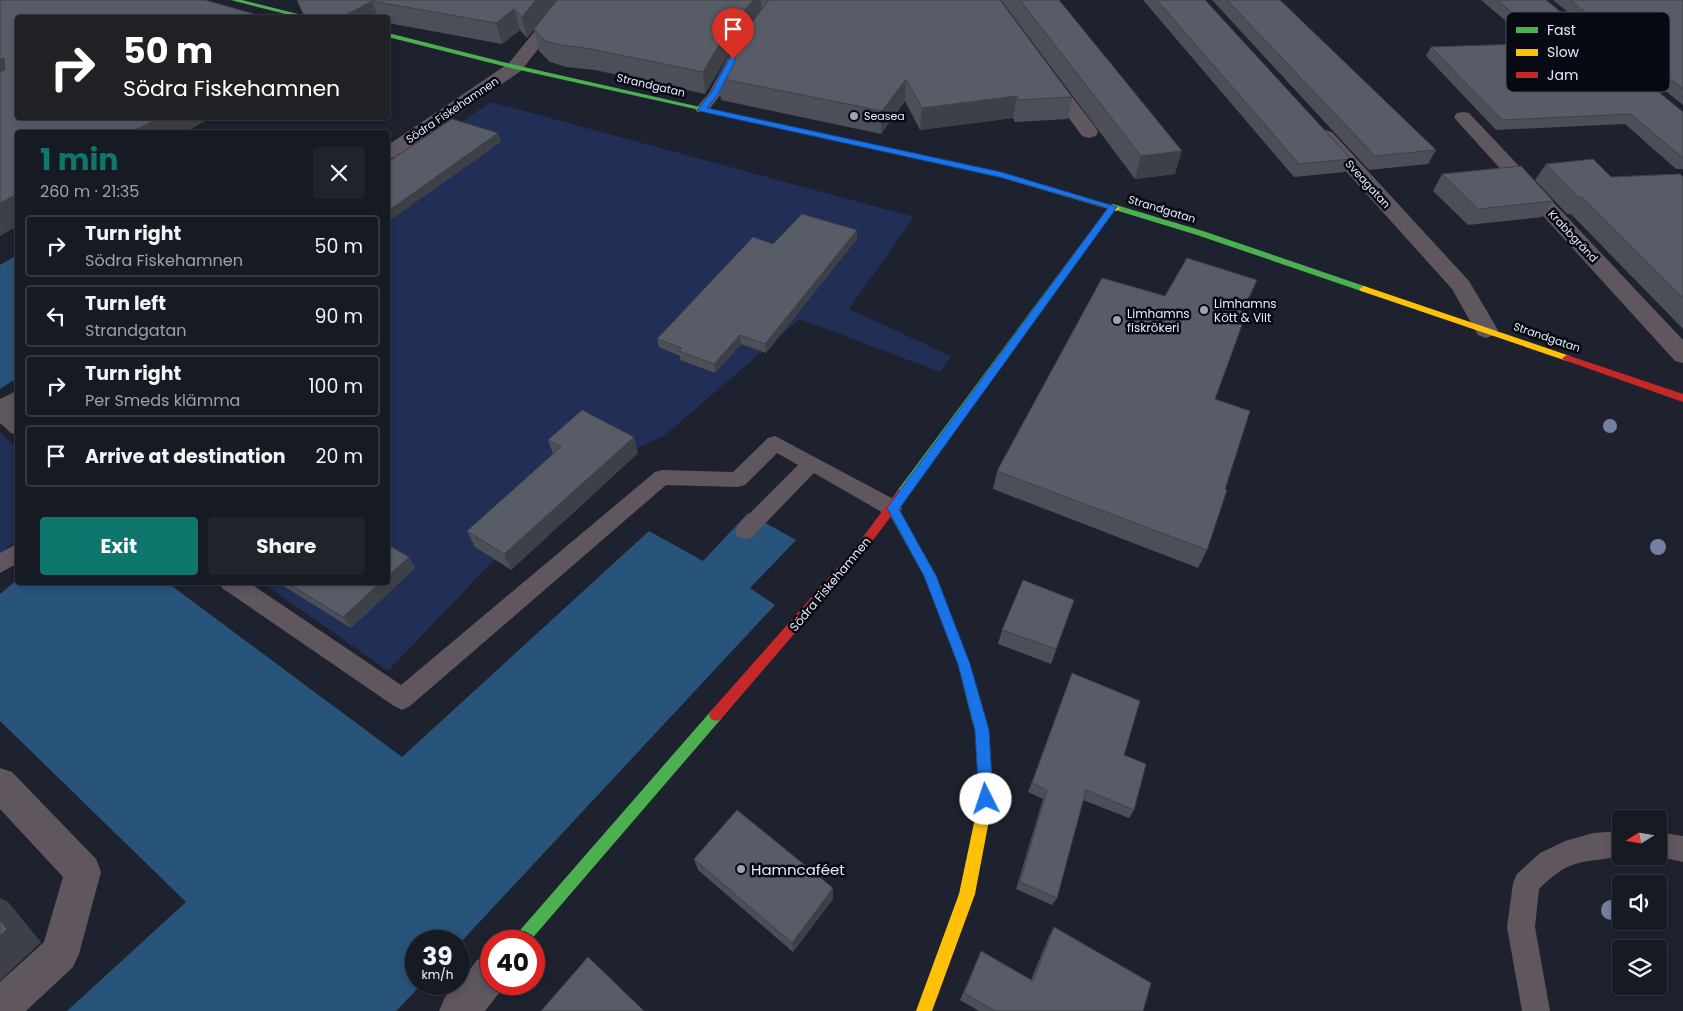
<!DOCTYPE html>
<meta charset="utf-8">
<style>
:root{--surface:#161a22;--page:#1f232a;--text:#f1f3f6;--muted:#9ea1a5;--line:#353840;--accent:#0f766e}
body{margin:0;font-family:Poppins,sans-serif;background:var(--page);color:var(--text);height:100vh;display:flex;flex-direction:column;font-size:19px;white-space:nowrap}
*{box-sizing:border-box;margin:0}
p{font-size:16px;color:var(--muted)}
.icon{flex:none;width:28px;height:28px;fill:none;stroke:currentColor;stroke-width:2;stroke-linecap:round;stroke-linejoin:round}
.map{position:relative;flex:1;overflow:hidden}
.drawer{position:absolute;left:15px;top:130px;width:375px;height:455px;display:flex;flex-direction:column;background:var(--surface);border-radius:5px;box-shadow:0 2px 8px #0003,0 0 0 1px var(--line)}
.drawer>*{flex:none}
.guide{position:absolute;left:15px;top:15px;width:375px;height:105px;border-radius:5px;box-shadow:0 2px 8px #0003,0 0 0 1px var(--line);background:#202124;color:#fff;overflow:hidden}
.needle{width:32px;rotate:259deg}
.controls{position:absolute;left:1612px;top:810px;display:grid;gap:10px}
.controls a{display:grid;place-items:center;width:55px;height:55px;border-radius:5px;background:var(--surface);box-shadow:0 2px 8px #0003,0 0 0 1px var(--line);font-size:25px}
.speed{position:absolute;left:405px;top:930px;display:flex;gap:10px;font-size:25px;font-weight:700;text-align:center}
.speed>*{display:grid;place-content:center;width:65px;height:65px;border-radius:50%;background:var(--surface);box-shadow:0 2px 8px #0003,0 0 0 1px var(--line);line-height:1}
.speed small{font-size:12px;font-weight:400}
.speed .limit{border:8px solid #d22;background:#fff;color:#111}
.pin{position:absolute;display:grid;place-items:center;width:42px;height:42px;color:#fff;margin:-51px -21px;border-radius:50% 50% 50% 0;rotate:-45deg;box-shadow:0 0 5px #0007}
.pin .icon{rotate:45deg}
.me{position:absolute;width:55px;margin:-28px;rotate:356deg;stroke-linejoin:round;filter:drop-shadow(0 0 4px #0008)}
.turn{display:flex;align-items:center;gap:18px;height:105px;padding:0 25px;font-size:22px}
.turn .icon{width:65px;height:65px;stroke-width:2.5}
.turn b{display:block;font-size:35px;line-height:42px}
.round{display:grid;place-items:center;flex:none;width:52px;height:52px;border-radius:5px;background:var(--page)}
.summary{display:flex;align-items:center;justify-content:space-between;height:85px;padding:0 25px}
h1{font-size:30px;font-weight:700;line-height:38px;color:var(--accent)}
.primary-button{display:flex;gap:10px;margin-top:auto;padding:10px 25px}
.primary-button a{flex:1;height:58px;border-radius:5px;background:var(--accent);color:#fff;font-size:20px;font-weight:700;line-height:58px;text-align:center}
.primary-button a+a{background:var(--page);color:var(--text)}
ul{padding:0;list-style:none}
li{display:flex;align-items:center;gap:15px;height:62px;margin:0 10px 8px;padding:0 15px;border:2px solid var(--line);border-radius:5px}
li div{flex:1}
li b{display:block;font-size:19px}
li em{font-style:normal}
.map>svg:first-child{display:block}
.green{fill:#212e56}
.water{fill:#28537a}
.lines{fill:none;stroke-linecap:round;stroke-linejoin:round}
.lane{fill:#5f565e;fill-rule:evenodd}
.street{fill:#5f565e;fill-rule:evenodd}
.fast{fill:#4caf50;fill-rule:evenodd}
.slow{fill:#ffc107;fill-rule:evenodd}
.jam{fill:#c62828;fill-rule:evenodd}
.tree{fill:#74809f}
.wall{fill:#4c4f58}
.shaded-wall{fill:#3e4047}
.building{fill:#585c66;stroke:#3e4047}
.route{fill:#1a73e8;stroke:#114b97}
.poi-dot{fill:#9ea3b1;stroke:#070a13;stroke-width:2}
.labels{text-anchor:middle;dominant-baseline:central;stroke-width:5;stroke-linejoin:round;paint-order:stroke}
.far-street-label{font-size:11px;fill:#e3e9f8;stroke:#070a13}
.far-poi-label{font-size:11px;fill:#e3e9f8;stroke:#070a13;text-anchor:start}
.poi-label{font-size:12px;fill:#e3e9f8;stroke:#070a13;text-anchor:start}
.street-label{font-size:12px;fill:#e3e9f8;stroke:#070a13}
.near-poi-label{font-size:15px;fill:#e3e9f8;stroke:#070a13;text-anchor:start}
.key{fill:#070a13;stroke:#494d58;stroke-width:1}
.key-label{font-size:14px;fill:#e3e9f8}
</style>
<div class="map">
<svg width="1683" height="1011" viewBox="0 0 1683 1011">
<rect width="100%" height="100%" fill="#1e222e"/>
<!-- green -->
<path class="green" d="M491,102L914,217L849,309L951,356L940,372L800,319L665,435L569,481L388,671L263,583L388,582V171Z
M0,433L18,449L17,540L0,554Z"/>
<!-- water -->
<path class="water" d="M17,255V378L0,389V265Z
M748,513L796,540L750,588L775,605L459,944V941H416V984H422L396,1011H67L186,902L0,721V594L17,580L18,582L168,583L402,757L649,531L703,561Z"/>
<g class="lines">
<!-- lane -->
<path class="lane" d="M732,56L738,60L721,94L707,112H697L695,109L709,93L728,57Z
M0,406L7,408L18,417V435L11,433L0,423Z
M775,436L899,502L902,508L899,514L892,516L885,514L814,473L752,537L745,539L738,537L735,531L738,525L798,465L777,453L745,485L738,487L666,485L410,706L402,710L394,706L222,588L220,582H248L401,685L655,472L662,470L733,472L768,438Z
M18,543V563L0,573V553Z
M1621,831L1623,856C1582,864 1572,856 1539,889L1535,927L1550,1011H1522L1507,927L1513,883L1517,874L1540,853L1565,841L1593,833Z
M1659,832L1683,836V862L1655,856H1659Z"/>
<!-- street -->
<path class="street" d="M560,0H576L521,71L395,157L388,159V145L509,63Z
M1048,72L1054,73L1096,128L1098,132L1096,136L1089,138L1082,136L1039,77L1042,73Z
M1463,112L1469,113L1683,340V363L1675,361L1457,121L1454,117L1457,113Z
M1325,130L1332,132L1469,281L1498,330L1494,335L1486,338L1478,335L1452,289L1318,140L1316,136L1318,132Z
M18,390V412L9,417L0,420V399Z
M0,768L12,772L96,859L101,872L79,954L73,967L26,1011H0V982L44,942L63,877L0,809Z
M491,955V984H506L485,1011H439L445,997L459,984L477,960Z"/>
<!-- fast -->
<path class="fast" d="M231,0H242L314,18H301Z
M388,33L515,65L780,125L776,127L515,69L388,37Z
M1113,204L1203,231L1367,287L1369,289L1364,292L1361,291L1197,235L1115,210L906,496H898L896,493L898,490L1110,205Z
M892,504L896,505L936,575L970,665L985,717L983,721L978,723L973,721L971,717L958,665L924,576L886,508L888,505Z
M716,709L721,711L723,715L721,719L530,941H512L515,936L711,711Z"/>
<!-- slow -->
<path class="slow" d="M773,123L1001,173L1120,208L1116,211L999,177L776,127H773Z
M1364,286L1570,356L1572,358L1567,361L1564,360L1361,291L1359,289Z
M978,711L983,713L989,730L993,799L975,894L932,1011H916L959,894L979,799L975,730L971,717L973,713Z"/>
<!-- jam -->
<path class="jam" d="M1567,355L1683,394V402L1564,360L1562,358Z
M902,489L908,493L906,496L862,555L721,719L716,721L711,719L709,715L711,711L854,549L898,490Z"/>
</g>
<!-- trees -->
<g class="tree">
<circle cx="1610" cy="426" r="7"/>
<circle cx="1658" cy="547" r="8"/>
<circle cx="1611" cy="910" r="10"/>
</g>
<!-- wall -->
<path class="wall" d="M297,0H1000L1072,97L1068,119L1015,122L1013,118L920,130L905,101L881,134L721,100L718,78L737,43L728,55L705,94L595,70L566,67L550,62L539,51L534,29L527,38L520,30L502,44L388,23V18H305Z
M1001,0H1059L1175,174L1135,179Z
M1143,0H1205L1351,159L1345,172L1294,177Z
M1212,0H1280L1436,150L1428,164L1369,170Z
M1481,0H1546L1683,112V169H1676L1625,124L1496,130L1426,56L1431,47L1533,44Z
M1553,0H1683V105Z
M1546,164L1611,177H1683V329L1571,214H1567L1535,180Z
M1442,174L1553,201L1542,217L1468,225L1433,191Z
M857,239L766,353L741,344L715,373L680,360V356L659,347L657,339Z
M1257,280L1249,299L1237,324L1215,399L1225,489L1207,550L1198,568L993,489L997,471Z
M548,440L638,453L511,570L475,547L467,531L553,454Z
M409,557L415,568L351,628L277,582H388Z
M1069,615L1051,664L998,644L1002,630Z
M1072,673L1124,755L1134,810L1129,818L1083,800L1057,898L1052,905L1016,889L1043,799L1028,792Z
M694,859L833,899L793,952L698,870Z
M1054,927L1143,1011H979L960,1000L981,951L1031,980L1049,936Z"/>
<!-- shaded-wall -->
<path class="shaded-wall" d="M536,0H558L527,38L522,17Z
M753,0H761L762,16L757,18L728,55L705,94L703,72L726,33Z
M372,1L378,18H340Z
M514,9L520,30L502,44L496,23Z
M4,58L18,77L0,85V59Z
M906,79L905,101L881,134L882,111Z
M1017,96L1013,118L920,130L922,108Z
M159,118H212L185,132H131Z
M498,133L501,142L388,222V211Z
M1182,151L1175,174L1135,179L1141,156Z
M18,194V226L0,236V203Z
M857,230V239L766,353L765,344Z
M1257,280L1249,299L1228,342L1236,323Z
M740,335L741,344L715,373L714,364Z
M634,437L638,453L511,570L504,554Z
M409,557L415,568L351,628L343,617L381,582H388V576Z
M833,888V899L793,952L792,943Z
M0,898L8,902L41,942L0,981Z"/>
<!-- building -->
<path class="building" d="M0,0H205L268,18H18V118H159L131,132H18V194L0,203V72L5,70L4,58L0,59Z
M297,0H536L522,17L514,9L496,23L372,1L340,18H305Z
M557,0H753L726,33L703,72L591,49L561,45L545,41L534,29Z
M768,0H1000L1072,97L1018,100L1017,96L922,108L906,79L882,111L718,78L739,40L768,1Z
M1020,0H1059L1182,151L1141,156Z
M1157,0H1205L1351,159L1299,164Z
M1227,0H1280L1436,150L1375,156Z
M1497,0H1546L1683,112V158L1631,114L1502,120L1431,47L1549,43Z
M1570,0H1683V89Z
M452,119L498,133L388,211V162Z
M1593,159L1611,177L1680,174L1683,177V298L1583,198H1579L1546,164Z
M1521,166L1553,201L1478,209L1442,174Z
M802,214L857,230L765,344L740,335L714,364L679,351L682,348L657,339L753,237L773,244Z
M1187,258L1257,280L1236,323L1242,325L1215,399L1250,411L1225,489L1227,490L1207,550L997,471L1102,278L1165,296Z
M582,410L634,437L504,554L467,531L561,447L548,440Z
M388,545L409,557L388,576Z
M1023,580L1074,600L1056,649L1002,630Z
M286,582H381L343,617Z
M1072,673L1140,701L1124,755L1146,764L1134,810L1086,790L1057,898L1020,882L1047,790L1032,783Z
M737,810L833,888L792,943L694,859Z
M0,920L7,929L0,936Z
M1054,927L1151,983L1143,1011H995L964,993L981,951L1033,981Z
M588,957L644,1011H541Z"/>
<!-- route -->
<path class="route" d="M733,57L736,59L718,94L707,108L1001,172L1117,207L899,509L936,576L970,664L989,730L993,799L991,804L986,806L981,804L979,799L975,730L958,664L924,576L887,508L1108,208L999,177L699,111L698,109L711,93L729,59Z"/>
<!-- markers -->
<g class="poi-dot">
<circle cx="854" cy="116" r="5"/>
<circle cx="1204" cy="310" r="5"/>
<circle cx="1117" cy="320" r="5"/>
<circle cx="741" cy="869" r="5"/>
</g>
<g class="labels">
<!-- far-street labels -->
<g class="far-street-label">
<text transform="translate(651 85) rotate(13)">Strandgatan</text>
<text transform="translate(452 110) rotate(-34)">Södra Fiskehamnen</text>
<text transform="translate(1368 184) rotate(48)">Sveagatan</text>
<text transform="translate(1162 209) rotate(17)">Strandgatan</text>
<text transform="translate(1573 236) rotate(47)">Krabbgränd</text>
<text transform="translate(1547 337) rotate(19)">Strandgatan</text>
</g>
<!-- far-poi labels -->
<g class="far-poi-label">
<text x="864" y="116">Seasea</text>
</g>
<!-- poi labels -->
<g class="poi-label">
<text x="1214" y="303">Limhamns<tspan x="1214" dy="14">Kött &amp; Vilt</tspan></text>
<text x="1127" y="313">Limhamns<tspan x="1127" dy="14">fiskrökeri</tspan></text>
</g>
<!-- street labels -->
<g class="street-label">
<text transform="translate(830 584) rotate(-50)">Södra Fiskehamnen</text>
</g>
<!-- near-poi labels -->
<g class="near-poi-label">
<text x="751" y="869">Hamncaféet</text>
</g>
</g>
<!-- legend -->
<rect x="1506" y="12" width="164" height="80" rx="8" class="key"/>
<rect x="1516" y="27" width="22" height="6" fill="#4caf50"/>
<rect x="1516" y="49" width="22" height="7" fill="#ffc107"/>
<rect x="1516" y="72" width="22" height="6" fill="#c62828"/>
<g class="key-label">
<text x="1547" y="35">Fast</text>
<text x="1547" y="57">Slow</text>
<text x="1547" y="80">Jam</text>
</g>
</svg>
<div class="controls">
<a><svg class="needle" viewBox="-14 -14 28 28"><path d="M0-13l5 13h-10z" fill="#e53935"/><path d="M0 13l5-13h-10z" fill="#9ea1a5"/></svg></a>
<a><svg class="icon" aria-label="sound" viewBox="0 0 24 24"><path d="M4 9h4l5-4v14l-5-4H4zM17 9q2 3 0 6"/></svg></a>
<a><svg class="icon" aria-label="layers" viewBox="0 0 24 24"><path d="M12 4l9 5-9 5-9-5zM3 14l9 5 9-5"/></svg></a>
</div>
<div class="speed"><div>39<small>km/h</small></div><div class="limit">40</div></div>
<div class="pin" style="left:733px;top:59px;background:#d93025"><svg class="icon" aria-label="arrive" viewBox="0 0 24 24"><path d="M6 21V4h12l-3 4 3 4H6"/></svg></div>
<svg class="me" style="left:986px;top:799px" viewBox="-20 -20 40 40"><circle r="19" fill="#fff"/><path d="M0-13L10 11 0 6-10 11z" fill="#1a73e8"/></svg>
<div class="guide">
<div class="turn"><svg class="icon" aria-label="right" viewBox="0 0 24 24"><path d="M7 20v-9h11M14 6l5 5-5 5"/></svg><div><b>50 m</b>Södra Fiskehamnen</div></div>
</div>
<section class="drawer">
<div class="summary"><div><h1>1 min</h1><p>260 m · 21:35</p></div><a class="round"><svg class="icon" aria-label="close" viewBox="0 0 24 24"><path d="M6 6l12 12M18 6L6 18"/></svg></a></div>
<ul>
<li><svg class="icon" aria-label="right" viewBox="0 0 24 24"><path d="M7 20v-9h11M14 6l5 5-5 5"/></svg><div><b>Turn right</b><p>Södra Fiskehamnen</p></div><em>50 m</em></li>
<li><svg class="icon" aria-label="left" viewBox="0 0 24 24"><path d="M17 20v-9H6M10 6l-5 5 5 5"/></svg><div><b>Turn left</b><p>Strandgatan</p></div><em>90 m</em></li>
<li><svg class="icon" aria-label="right" viewBox="0 0 24 24"><path d="M7 20v-9h11M14 6l5 5-5 5"/></svg><div><b>Turn right</b><p>Per Smeds klämma</p></div><em>100 m</em></li>
<li><svg class="icon" aria-label="arrive" viewBox="0 0 24 24"><path d="M6 21V4h12l-3 4 3 4H6"/></svg><div><b>Arrive at destination</b></div><em>20 m</em></li>
</ul>
<div class="primary-button"><a>Exit</a><a>Share</a></div>
</section>
</div>
